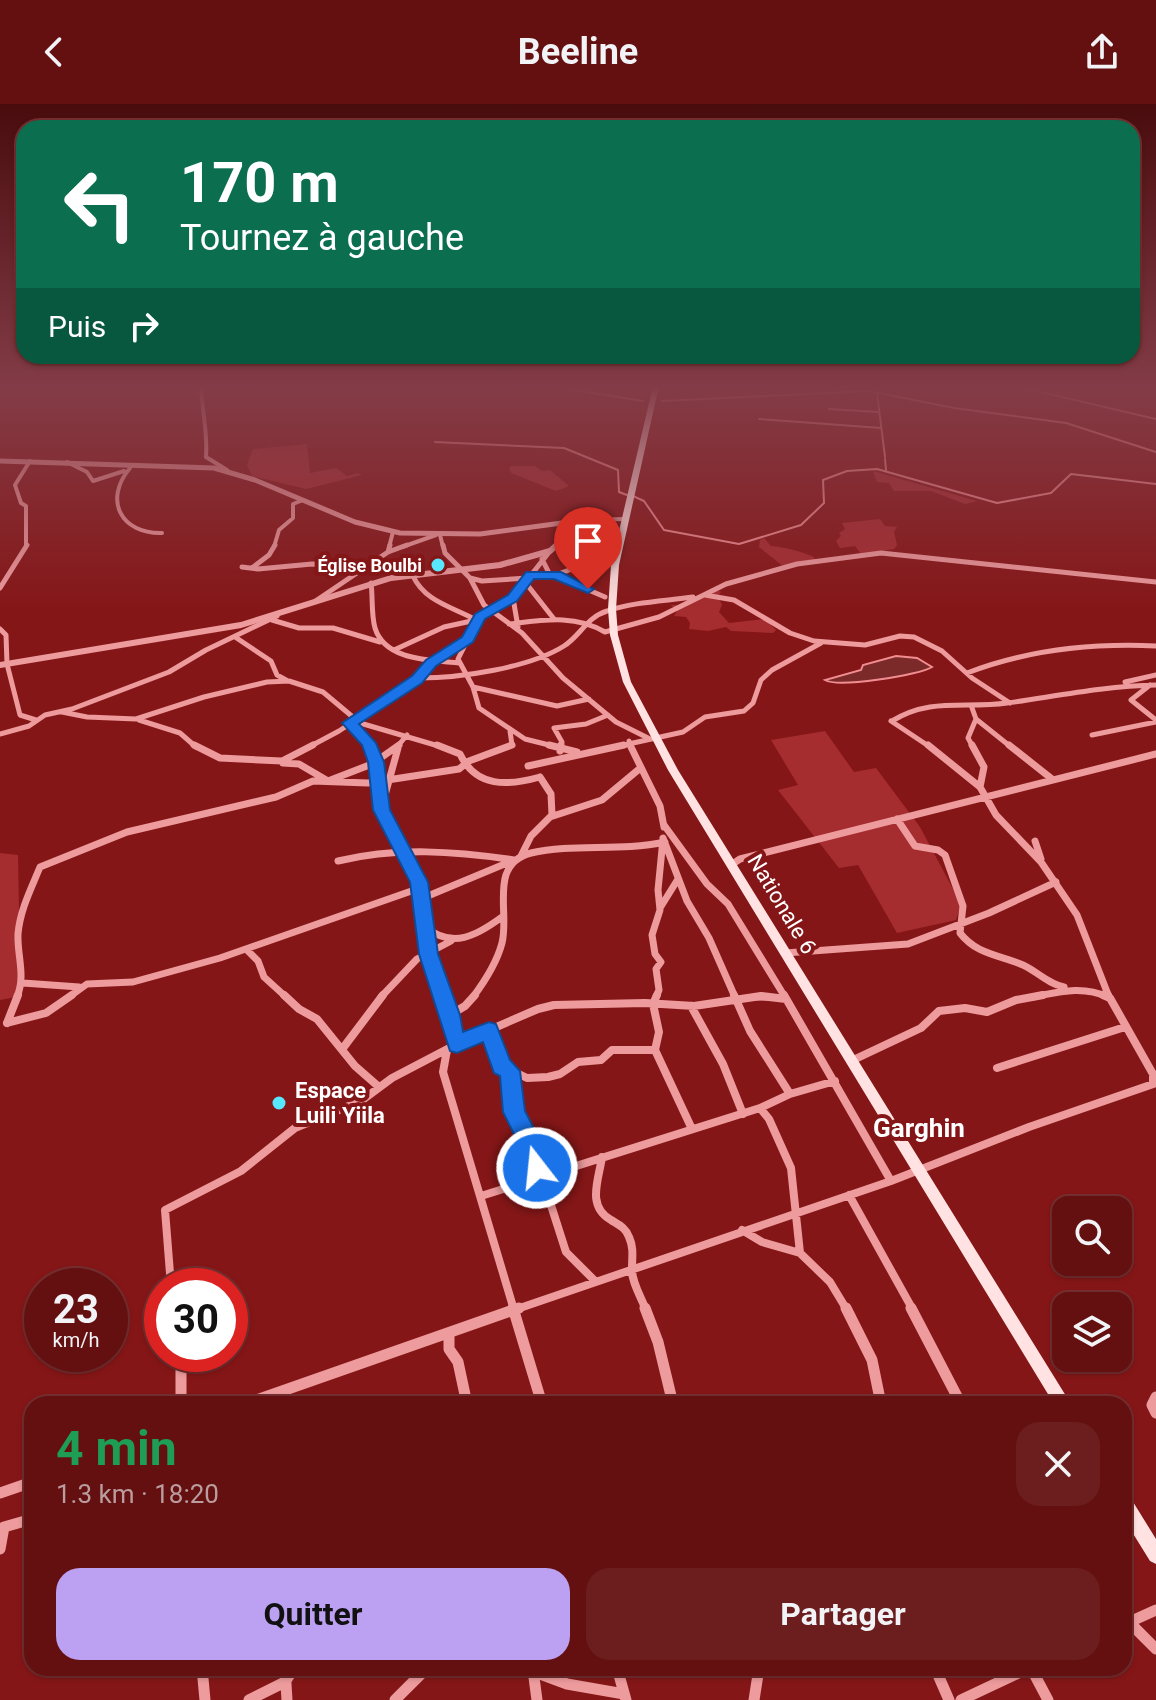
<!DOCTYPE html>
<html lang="fr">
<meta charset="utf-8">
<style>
:root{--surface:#641011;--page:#6c1e1f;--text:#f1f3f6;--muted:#bb9d9f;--line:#783031;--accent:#bca0f2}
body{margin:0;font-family:Roboto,sans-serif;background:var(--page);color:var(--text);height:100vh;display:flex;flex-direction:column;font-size:30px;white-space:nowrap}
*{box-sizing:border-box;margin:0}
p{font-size:26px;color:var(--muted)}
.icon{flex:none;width:44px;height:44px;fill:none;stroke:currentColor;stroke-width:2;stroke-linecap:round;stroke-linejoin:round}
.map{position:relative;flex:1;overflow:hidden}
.sheet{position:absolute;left:24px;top:1292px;width:1108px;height:280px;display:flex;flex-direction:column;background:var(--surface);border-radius:24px;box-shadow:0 2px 6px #0004,0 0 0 2px var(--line)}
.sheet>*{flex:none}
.top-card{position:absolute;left:16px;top:16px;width:1124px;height:244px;border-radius:24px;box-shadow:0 2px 6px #0004,0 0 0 2px var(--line);background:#0b6e4f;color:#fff;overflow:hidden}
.fabs{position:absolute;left:1052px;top:1092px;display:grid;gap:16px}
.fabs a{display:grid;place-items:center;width:80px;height:80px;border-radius:16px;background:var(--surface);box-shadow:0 2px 6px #0004,0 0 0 2px var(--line);font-size:40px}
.speed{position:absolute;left:24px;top:1164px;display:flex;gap:16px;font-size:40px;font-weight:700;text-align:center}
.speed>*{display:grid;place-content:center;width:104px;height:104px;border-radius:50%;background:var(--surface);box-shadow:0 2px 6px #0004,0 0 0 2px var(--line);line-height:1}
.speed small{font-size:20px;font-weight:400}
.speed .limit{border:12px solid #d22;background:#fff;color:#111}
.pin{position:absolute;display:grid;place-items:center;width:68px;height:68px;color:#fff;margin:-82px -34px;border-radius:50% 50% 50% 0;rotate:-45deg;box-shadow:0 0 8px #0007}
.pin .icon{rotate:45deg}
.me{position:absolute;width:88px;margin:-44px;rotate:344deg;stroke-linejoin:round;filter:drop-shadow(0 0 6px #0008)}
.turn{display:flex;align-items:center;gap:28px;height:168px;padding:0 32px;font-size:36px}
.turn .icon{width:104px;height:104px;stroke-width:2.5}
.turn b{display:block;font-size:56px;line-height:68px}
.then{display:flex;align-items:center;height:76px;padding:0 32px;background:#0003;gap:16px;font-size:30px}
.round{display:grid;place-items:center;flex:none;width:84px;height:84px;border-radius:24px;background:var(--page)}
.overview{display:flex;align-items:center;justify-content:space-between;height:136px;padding:0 32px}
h1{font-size:48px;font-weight:700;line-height:60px;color:#1e9e55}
.primary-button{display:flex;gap:16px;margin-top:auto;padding:16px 32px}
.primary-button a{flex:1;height:92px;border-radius:24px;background:var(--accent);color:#111;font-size:32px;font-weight:700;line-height:92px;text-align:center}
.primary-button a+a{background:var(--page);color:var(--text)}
header{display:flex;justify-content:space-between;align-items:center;height:104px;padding:0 32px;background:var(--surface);font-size:36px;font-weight:700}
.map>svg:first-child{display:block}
.green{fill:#a52c2f}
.water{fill:#7c292a;stroke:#f08d91;stroke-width:2}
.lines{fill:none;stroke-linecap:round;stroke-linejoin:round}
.stream{stroke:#f08d91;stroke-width:2}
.minor-far4{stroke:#ed9b9d;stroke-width:4}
.minor-far3{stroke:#ed9b9d;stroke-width:5}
.minor-far2{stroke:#ed9b9d;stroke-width:7}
.minor-far1{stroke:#ed9b9d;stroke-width:8}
.minor{stroke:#ed9b9d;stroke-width:11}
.tertiary-far1{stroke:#ed9b9d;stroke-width:5}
.tertiary{stroke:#ed9b9d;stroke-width:6}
.primary{fill:#ffe2e1;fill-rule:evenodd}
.route{fill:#1a73e8;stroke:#114b97;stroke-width:2}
.poi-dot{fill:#57e8ff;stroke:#851617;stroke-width:3}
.labels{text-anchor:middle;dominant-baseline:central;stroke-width:8;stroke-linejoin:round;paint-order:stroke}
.far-poi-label{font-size:18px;font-weight:bold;fill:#fff;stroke:#851617;text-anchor:end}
.street-label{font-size:22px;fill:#fff;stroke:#851617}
.poi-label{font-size:22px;font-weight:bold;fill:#fff;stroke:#851617;text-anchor:start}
.quarter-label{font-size:26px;font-weight:bold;fill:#fff;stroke:#851617}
</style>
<header><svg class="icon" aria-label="back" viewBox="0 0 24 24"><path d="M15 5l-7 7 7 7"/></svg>Beeline<svg class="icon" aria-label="share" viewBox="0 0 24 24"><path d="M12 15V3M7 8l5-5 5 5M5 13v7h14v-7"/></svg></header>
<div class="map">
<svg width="1156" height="1596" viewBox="0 0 1156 1596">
<rect width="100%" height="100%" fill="#851617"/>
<!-- green -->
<path class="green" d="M307,340L310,369L336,364L347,372L358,369L362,371L306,385L252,372L247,361L253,345Z
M512,362H535L542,367L550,366L569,382L556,387L511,369L509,364Z
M873,367L977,397L965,400L931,387H894L889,379L877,378Z
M880,415L885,422L897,423L894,428L897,441L894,445L861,450L855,442L840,444L836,437L841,432L839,429L845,425L842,419Z
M764,434L771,442C784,443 803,448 814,453L815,457L784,463L759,443L760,436Z
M718,486L721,488L718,492L722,501L719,508L729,519L765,515L776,526L773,529L731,527L726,523L708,527L689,525L690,519L686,513L674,512L677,507L671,501H680Z
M825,627L854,668L876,664L920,723L961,800L956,816L897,829L858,761L839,764L778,686L798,681L771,636Z
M0,749L18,751L20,860L16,893L0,896Z"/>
<!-- water -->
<path class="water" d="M896,552L917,554L932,563C920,571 838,584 825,576L861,566L863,561Z"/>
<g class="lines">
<!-- stream -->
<path class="stream" d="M549,282L643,297
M1015,282L1156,315
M877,289L885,353
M662,297L869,287L954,304L1066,319L1156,348
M829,305L878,308
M759,315L881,324
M435,338L564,344L618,366L619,388L627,391
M885,355L886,366
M633,392L644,397L664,426L739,440L801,421L824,399L823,376L847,367L877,365L997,399L1051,389L1071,370L1156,380"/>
<!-- minor-far4 -->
<path class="minor-far4" d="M201,282C202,307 208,329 206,353L227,366
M67,358L87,368L93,377L124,367
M130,364C103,396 121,430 162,429
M585,416L625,415
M440,431L443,443
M26,443V402L21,399L15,381L30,357
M274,443L279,426L293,414V400L303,396
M389,443L393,428
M402,443L436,431
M595,443L604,434"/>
<!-- minor-far3 -->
<path class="minor-far3" d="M443,441L445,449L470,474L484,501L522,529L563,574L616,618L648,634
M388,448L390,441
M542,455L549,469L605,493
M242,463L258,465L312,460L366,462
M252,464L269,451L275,441
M556,471L590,458L610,455
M413,472C425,498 453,503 476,516
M470,474L482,477L528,474
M525,478L554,515
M371,479C373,493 371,510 375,524C385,557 431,556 459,559
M584,483L592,476L591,459L596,441
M0,484L27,441
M705,491L734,496L790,529L814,537L865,541L900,532L914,533L942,547L972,574L1010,599
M513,494L518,523
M314,498L388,448L407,441
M272,516L299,524H333L380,538
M509,520C543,516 575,510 605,528L659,513L726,480L797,460L881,449L1156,478
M0,525L6,531L7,560L20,611L36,616
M235,533L271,557L277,571L286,576
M467,537L458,555L473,583L479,604L525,635L557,643
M394,546L444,523L476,516
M967,569C1027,546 1092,539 1156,542
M419,574C460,574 529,564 564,542C580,532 587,513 607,507C633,498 665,497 693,493
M1125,578L1156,571
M1150,581L1131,596L1156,616
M473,583L557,602L589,595
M971,601L976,615L968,634L973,643
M62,608L87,613L136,615L204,593L267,578L289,577L323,588L360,619L442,643
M976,615L1011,643
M139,616L180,629L196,643
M891,617L930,643
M892,617C931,593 965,605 1007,599C1057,592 1105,582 1156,581
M350,619L370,643
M0,630L29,622L45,611L72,605L169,568L206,546L277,512
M1092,631L1156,618
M629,637L631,643
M309,643L339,627L418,575L431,559L468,535L479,513L513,494L550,447
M397,643L407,631
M507,643L512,641L510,627
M561,643L562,638L554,624L586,620L608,611
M615,643L683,628L705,613L744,607L753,599L761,576L772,566L821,539"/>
<!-- minor-far2 -->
<path class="minor-far2" d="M194,641L220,654L282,657L313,641
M370,641L376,658L381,706L419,778L428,850L443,893
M437,641L460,650C476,684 508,682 540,673
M549,641L577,648
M630,641L660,702L664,723
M928,641L980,683L996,711L1041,758L1077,811L1109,893
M972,641L984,663L980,683
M1009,641L1052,675
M560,647L561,641
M283,659L299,660L328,677L372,660L399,641
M528,662L624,641
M382,702L398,644
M550,713L602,696L638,666
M897,715L915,742L938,746L945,751L963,802L960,829C977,851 1000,851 1023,861C1038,868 1048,880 1064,883
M664,721L707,780L728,800L785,893
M663,734L687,797L709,834L735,893
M1035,737L1041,755
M521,752L531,732L552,711L551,690L540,673
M338,757C397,743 455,747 514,756L423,794
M731,761L740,755L1156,650
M660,804L678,775
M425,823C453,845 476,832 502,813
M247,846L258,857L264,873L286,893
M785,849L908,840L989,809L1056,778
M23,879L79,883
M17,893C26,871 17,852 18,830C20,806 31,785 40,763L127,728L276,693L313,677L368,679L459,665L469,657L512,641
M69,893L87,880L133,878L220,854L420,784
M381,893L417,855L451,837
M473,893C485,877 497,858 502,839C510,808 488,760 531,749C573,739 620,748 665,738
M656,893L659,886L656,865L661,858L655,850L652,831L660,806L658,786L663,735
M755,893H768
M1033,893C1059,888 1082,881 1108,893"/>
<!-- minor-far1 -->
<path class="minor-far1" d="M284,891L299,905L317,915L355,962L379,983
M443,891L457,940
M657,891L653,900L659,928L655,946L692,1025
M734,891L750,927L790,990L760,1004L769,1015L791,1064L800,1149L830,1178L847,1206
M784,891L891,1077
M1103,891L1110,894L1153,970V979
M1108,891L1109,894
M691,902L723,960L743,1010
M450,911L465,902L475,891
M7,919L18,891
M7,919L46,909L72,891
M489,926L502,962L527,974L548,973L560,970L578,958L601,956L612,946H655
M343,944L383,891
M447,946L443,968L514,1206
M851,957L921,924L939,907L965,904L987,908L1016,896L1043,891
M997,964L1125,923
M510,967L514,1008L532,1042L566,1148L595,1177
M790,990L835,977
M602,1053C599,1075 586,1102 611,1116C619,1121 626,1124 629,1133C634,1144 632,1153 632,1164C631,1177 641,1193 646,1206
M849,1091L913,1206
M481,1092L760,1004
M742,1126L762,1138L800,1149
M171,1182L165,1106L241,1067L295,1024L361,997L392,974L457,940L538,905L554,901L645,899L694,902L761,892L786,895
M514,1206L891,1077L1029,1023L1156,979"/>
<!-- minor -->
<path class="minor" d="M513,1204L542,1300
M645,1204L658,1238L673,1300
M846,1204L872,1256L881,1300
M911,1204L961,1300
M449,1230V1245L458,1258L467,1300
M181,1250V1300
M1156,1293L1152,1301L1156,1309
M245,1300L519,1204
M0,1389L32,1378
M0,1445L4,1423L32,1415
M1124,1518H1129L1156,1545
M1125,1520L1156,1506
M202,1564L205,1596
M285,1564L287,1596
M524,1564L567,1580L624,1590
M617,1564L626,1596
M935,1564L949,1596
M1031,1564L1048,1596
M533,1566L537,1596
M249,1596L285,1578L294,1564
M395,1596L427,1564
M754,1596L759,1564
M961,1596L1029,1564"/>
<!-- tertiary-far1 -->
<path class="tertiary-far1" d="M0,357L214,364L255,376L355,418L400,429L480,430L584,416
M554,443L585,416"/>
<!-- tertiary -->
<path class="tertiary" d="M0,561L241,521L391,474L500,461L550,447L557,441"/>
<!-- primary -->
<path class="primary" d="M653,282H659L619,461L616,505L618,531L631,578L678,666L1071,1300H1054L668,666L623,578L610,531L608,505L611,461Z
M1124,1391L1130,1393L1156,1435V1460L1150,1457L1124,1415Z"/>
</g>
<!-- sky -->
<linearGradient id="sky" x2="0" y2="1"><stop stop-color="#490c0d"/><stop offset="0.56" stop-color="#833c47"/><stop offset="1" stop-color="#833c47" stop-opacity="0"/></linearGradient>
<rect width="1156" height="506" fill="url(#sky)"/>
<!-- route -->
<path class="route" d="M526,468H561L594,485L588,489L554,475H534L517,497L485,515L473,538L436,562L422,579L359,620L376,639L384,658L390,706L428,778L438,850L460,911L463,928L489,918L496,920L510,956L520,967L525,1007L543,1042L548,1064L545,1072L537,1075L529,1072L521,1044L503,1008L500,972L494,969L483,938L457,949L450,947L419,850L410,778L373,706L368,658L362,641L342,619L412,572L426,556L462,533L475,510L508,491Z"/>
<!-- markers -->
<g class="poi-dot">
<circle cx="438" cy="461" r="8"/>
<circle cx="279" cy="999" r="8"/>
</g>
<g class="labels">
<!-- far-poi labels -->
<g class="far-poi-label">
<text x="422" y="461">Église Boulbi</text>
</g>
<!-- street labels -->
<g class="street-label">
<text transform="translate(782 800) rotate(59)">Nationale 6</text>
</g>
<!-- poi labels -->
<g class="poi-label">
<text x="295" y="986">Espace<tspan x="295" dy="25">Luili Yiila</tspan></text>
</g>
<!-- quarter labels -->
<g class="quarter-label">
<text x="919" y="1024">Garghin</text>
</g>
</g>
</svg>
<div class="fabs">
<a><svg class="icon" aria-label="search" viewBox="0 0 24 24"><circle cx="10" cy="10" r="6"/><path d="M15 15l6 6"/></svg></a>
<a><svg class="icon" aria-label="layers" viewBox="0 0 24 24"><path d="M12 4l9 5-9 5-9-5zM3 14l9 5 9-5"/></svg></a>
</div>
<div class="speed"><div>23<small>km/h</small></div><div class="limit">30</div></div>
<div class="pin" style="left:588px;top:485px;background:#d93025"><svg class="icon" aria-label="arrive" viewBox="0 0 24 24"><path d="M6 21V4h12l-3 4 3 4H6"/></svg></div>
<svg class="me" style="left:537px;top:1064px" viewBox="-20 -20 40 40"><circle r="17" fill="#1a73e8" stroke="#fff" stroke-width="3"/><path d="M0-11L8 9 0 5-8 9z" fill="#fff"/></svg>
<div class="top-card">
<div class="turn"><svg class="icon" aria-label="left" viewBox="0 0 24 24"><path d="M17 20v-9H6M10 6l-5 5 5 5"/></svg><div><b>170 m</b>Tournez à gauche</div></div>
<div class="then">Puis<svg class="icon" aria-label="right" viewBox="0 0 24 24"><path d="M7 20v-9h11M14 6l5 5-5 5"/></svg></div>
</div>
<section class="sheet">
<div class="overview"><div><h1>4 min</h1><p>1.3 km · 18:20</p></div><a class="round"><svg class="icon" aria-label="close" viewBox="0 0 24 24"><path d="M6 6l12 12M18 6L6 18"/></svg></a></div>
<div class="primary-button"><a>Quitter</a><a>Partager</a></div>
</section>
</div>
